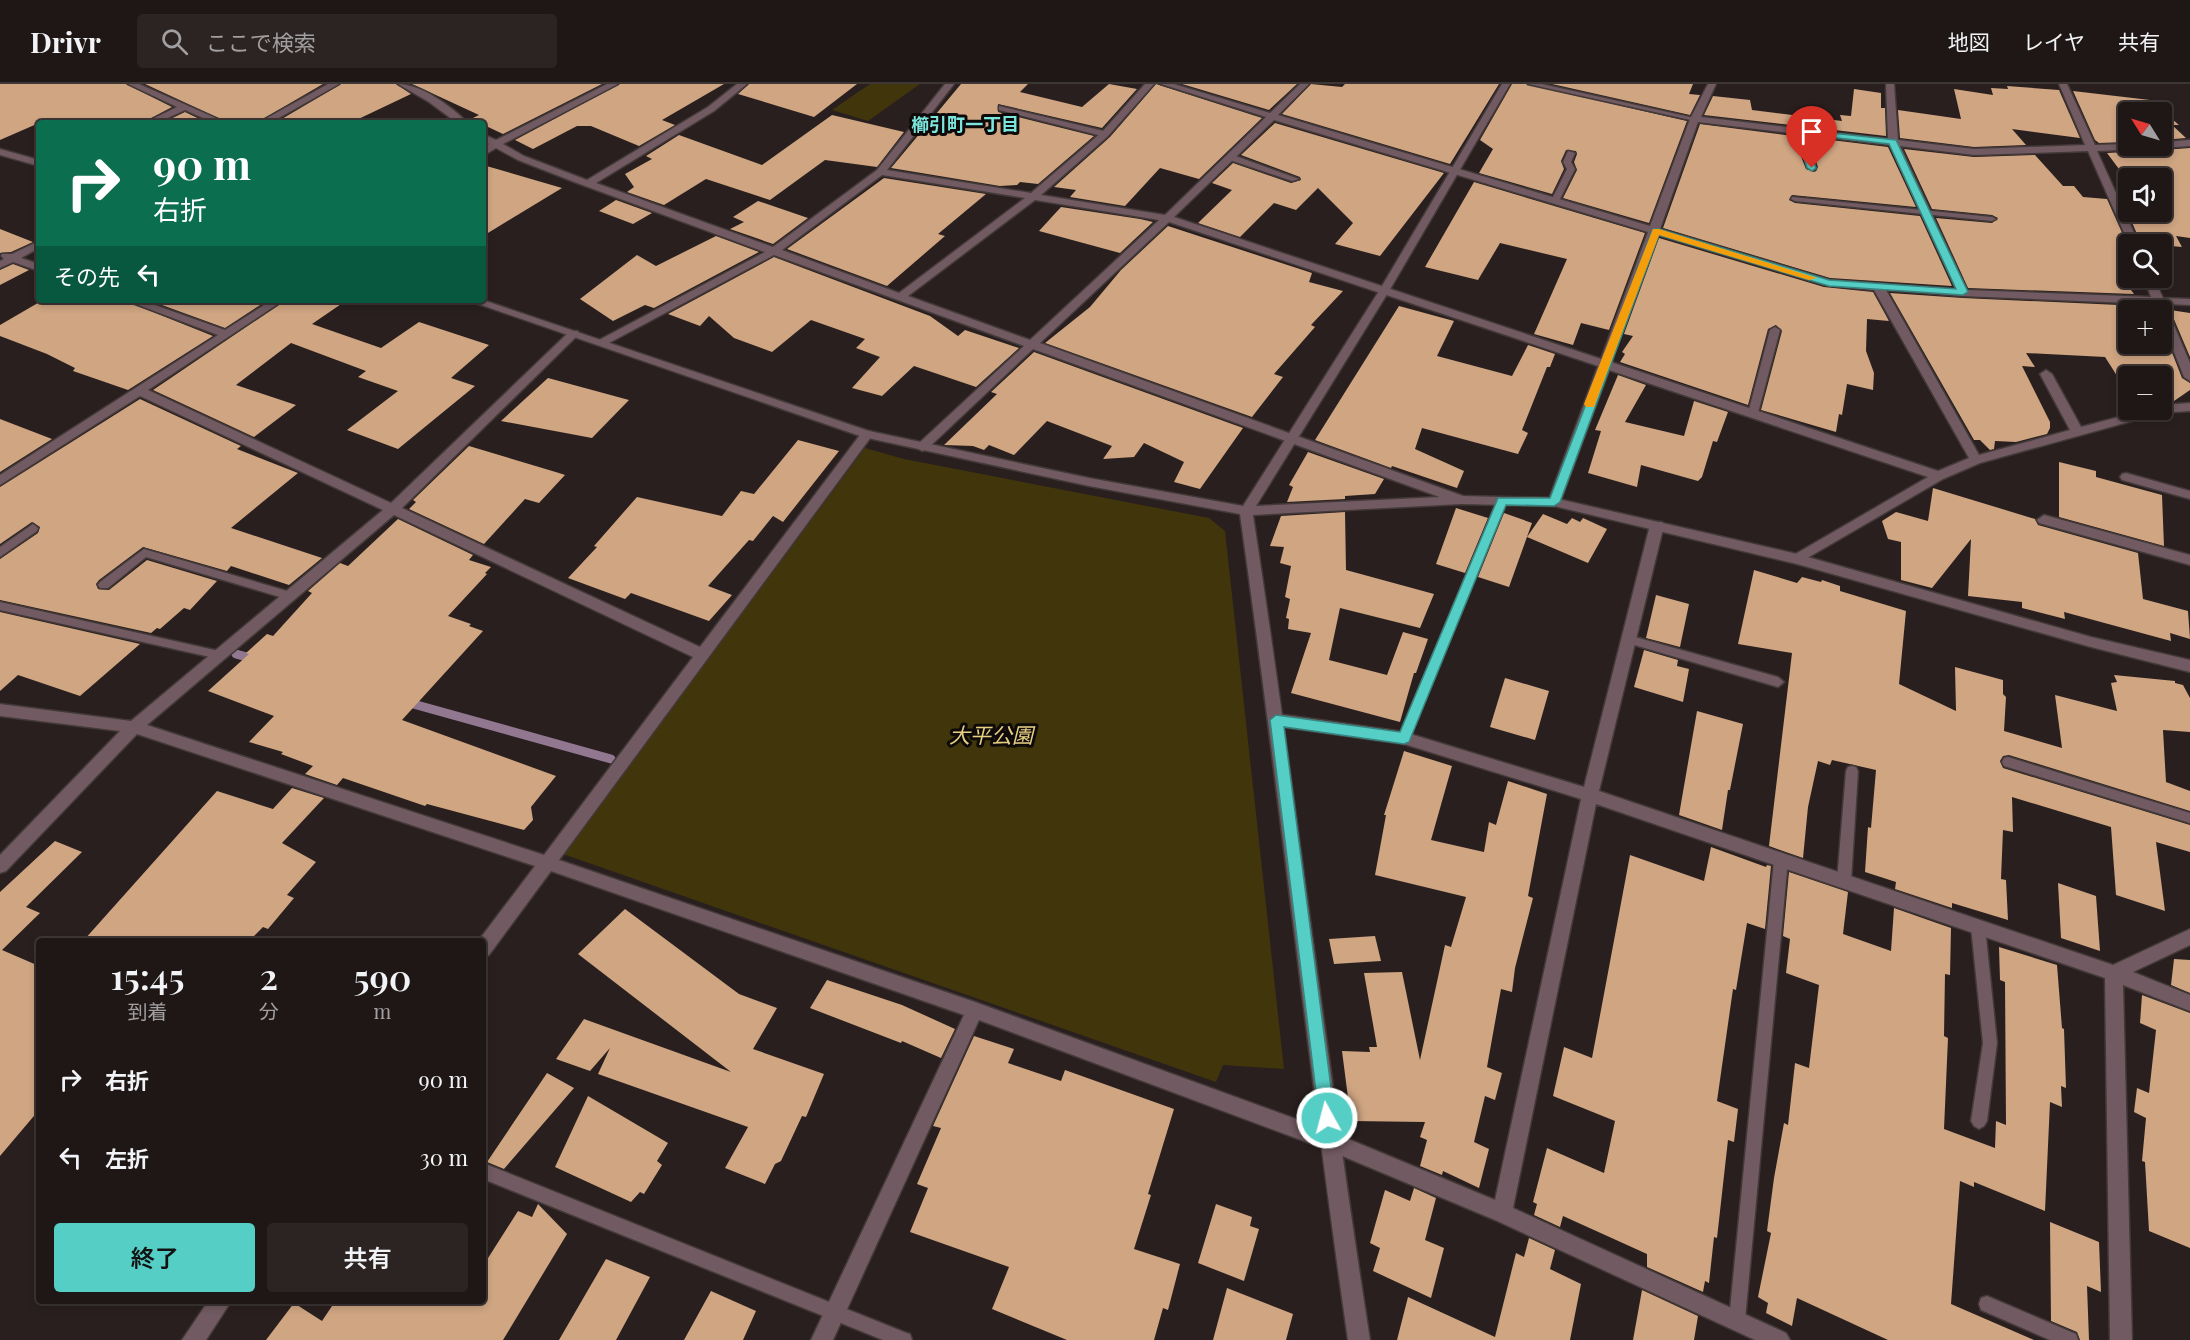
<!DOCTYPE html>
<html lang="ja">
<meta charset="utf-8">
<style>
:root{--surface:#1f1716;--page:#2c2423;--text:#f1f3f6;--muted:#a19fa1;--line:#3c3635;--accent:#55cec5}
body{margin:0;font-family:"Playfair Display","Noto Sans JP",serif;background:var(--page);color:var(--text);height:100vh;display:flex;flex-direction:column;font-size:22px;white-space:nowrap}
*{box-sizing:border-box;margin:0}
p{font-size:20px;color:var(--muted)}
.icon{flex:none;width:33px;height:33px;fill:none;stroke:currentColor;stroke-width:2;stroke-linecap:round;stroke-linejoin:round}
.map{position:relative;flex:1;overflow:hidden}
.side{position:absolute;left:36px;top:854px;width:450px;height:366px;display:flex;flex-direction:column;background:var(--surface);border-radius:6px;box-shadow:0 3px 9px #0003,0 0 0 2px var(--line)}
.side>*{flex:none}
.guide{position:absolute;left:36px;top:36px;width:450px;height:183px;border-radius:6px;box-shadow:0 3px 9px #0003,0 0 0 2px var(--line);background:#0b6e4f;color:#fff;overflow:hidden}
.needle{width:39px;rotate:307deg}
.controls{position:absolute;left:2118px;top:18px;display:grid;gap:12px}
.controls a{display:grid;place-items:center;width:54px;height:54px;border-radius:6px;background:var(--surface);box-shadow:0 3px 9px #0003,0 0 0 2px var(--line);font-size:30px}
.pin{position:absolute;display:grid;place-items:center;width:51px;height:51px;color:#fff;margin:-62px -26px;border-radius:50% 50% 50% 0;rotate:-45deg;box-shadow:0 0 6px #0007}
.pin .icon{rotate:45deg}
.me{position:absolute;width:66px;margin:-33px;rotate:353deg;stroke-linejoin:round;filter:drop-shadow(0 0 4px #0008)}
.turn{display:flex;align-items:center;gap:21px;height:126px;padding:0 18px;font-size:27px}
.turn .icon{width:78px;height:78px;stroke-width:2.5}
.turn b{display:block;font-size:42px;line-height:51px}
.then{display:flex;align-items:center;height:57px;padding:0 18px;background:#0003;gap:12px;font-size:22px}
.eta{display:flex;justify-content:space-evenly;align-items:center;height:102px;text-align:center}
.eta b{font-size:36px;font-weight:600;line-height:42px}
.action{display:flex;gap:12px;margin-top:auto;padding:12px 18px}
.action a{flex:1;height:69px;border-radius:6px;background:var(--accent);color:#111;font-size:24px;font-weight:600;line-height:69px;text-align:center}
.action a+a{background:var(--page);color:var(--text)}
ul{padding:0;list-style:none}
li{display:flex;align-items:center;gap:18px;height:78px;padding:0 18px}
li div{flex:1}
li b{display:block;font-size:22px}
li em{font-style:normal}
header{display:flex;align-items:center;gap:36px;box-sizing:border-box;height:84px;padding:0 30px;background:var(--surface);border-bottom:2px solid var(--line)}
header strong{font-size:28px}
nav{display:flex;gap:33px;margin-inline-start:auto;font-size:21px}
.search{width:420px;height:54px;background:var(--page);display:flex;align-items:center;gap:15px;box-sizing:border-box;padding:0 21px;border-radius:6px;color:var(--muted);font-size:22px}
.map>svg:first-child{display:block}
.green{fill:#41350c}
.lines{fill:none;stroke-linecap:round;stroke-linejoin:round}
.stream{stroke:#917790;stroke-width:9}
.building{fill:#cfa582}
.service-casing{stroke:#423938;stroke-width:3}
.minor-casing{stroke:#423938;stroke-width:3}
.tertiary-casing{stroke:#423938;stroke-width:3}
.service{fill:#715a61;fill-rule:evenodd}
.minor{fill:#715a61;fill-rule:evenodd}
.tertiary{fill:#715a61;fill-rule:evenodd}
.route{fill:#55cec5;stroke:#378680;stroke-width:1.5}
.slow{fill:#f59e0b}
.labels{text-anchor:middle;dominant-baseline:central;stroke-width:6;stroke-linejoin:round;paint-order:stroke}
.far-neighbourhood-label{font-size:18px;font-weight:bold;fill:#7be6dd;stroke:#0e0a09}
.park-label{font-size:21px;font-style:italic;fill:#e7d083;stroke:#0e0a09}
</style>
<header>
<strong>Drivr</strong>
<div class="search"><svg class="icon" aria-label="search" viewBox="0 0 24 24"><circle cx="10" cy="10" r="6"/><path d="M15 15l6 6"/></svg>ここで検索</div>
<nav><a>地図</a><a>レイヤ</a><a>共有</a></nav>
</header>
<div class="map">
<svg width="2190" height="1256" viewBox="0 0 2190 1256">
<rect width="100%" height="100%" fill="#291f1e"/>
<!-- green -->
<path class="green" d="M870,0H920L868,37L832,26Z
M865,364L904,375L1209,434L1225,447L1284,985L1223,981L1216,998L563,770Z"/>
<g class="lines">
<!-- stream -->
<path class="stream" d="M236,570L257,576
M406,618L611,675"/>
</g>
<!-- building -->
<path class="building" d="M0,0H126L172,23L142,39H39L0,56Z
M145,0H323L256,39H229Z
M341,0H396L411,10L350,39H275Z
M412,0H602L503,50L471,35L479,31Z
M620,0H724L662,36L675,41L639,62L591,42H577L533,65L515,56Z
M749,0H857L814,33L738,10Z
M961,0H1028L1020,8L1082,23L1109,0L1137,5L1102,44L998,20V28L1094,52L1038,100L1020,98L1017,101L1000,102L891,84Z
M1156,0L1262,34L1199,95L1160,84L1125,122L1070,113L1076,106L1054,103L1110,53Z
M1182,0H1297L1269,26Z
M1311,0L1342,3L1345,0H1499L1450,80L1282,30Z
M1512,0H1526L1687,37L1649,139L1563,114L1577,86L1574,78L1577,70L1576,67L1566,66L1561,77L1564,85L1552,110L1479,89L1493,65L1480,56Z
M1552,0H1693L1689,10L1700,11L1690,31Z
M2007,2L2059,6L2080,54L2012,45L2026,61L1974,63L1900,54L1898,26L1961,35L1954,5L1993,11L1991,4L2008,5Z
M1854,5L1881,9V24H1885L1886,52L1704,31L1713,12L1750,16L1752,26L1842,37L1840,31L1851,32Z
M2073,7L2150,16L2179,41H2172L2186,54L2162,56V28H2128V58L2099,59L2095,56Z
M185,28L208,39H162Z
M832,31L904,48L877,83L825,76L770,116L706,95L664,121L627,108L634,103L625,90L652,75L646,72L679,51L762,81Z
M1275,39L1444,89L1380,172L1335,160L1353,139L1318,104L1296,126L1274,119L1240,153L1198,139L1232,106L1212,99L1233,79L1291,99L1301,96L1300,93L1241,71Z
M1700,40L1793,52L1806,85L1814,88L1818,83L1807,53L1888,63L1916,123L1792,111L1789,116L1795,119L1920,132L1952,202L1830,194L1663,144Z
M2152,62H2156L2162,66L2190,64V154L2176,152L2182,163L2141,159L2122,116L2128,117V128H2162V94H2128V97L2107,69L2145,67Z
M1904,65L1974,73L2035,71L2063,102H2074L2083,113L2107,115L2128,162V202L2134,210L1968,204L1936,134L1992,139L1998,134L1992,131L1932,125Z
M483,81L562,104L483,152Z
M884,94L986,110L938,150L945,152L887,202L787,165Z
M1474,98L1645,149L1609,246L1581,239L1573,261L1534,250L1567,175L1500,159L1478,196L1425,183Z
M616,116L652,129L633,140L599,127Z
M758,117L808,134L773,160L730,145L744,138L733,133Z
M1061,123L1140,135L1153,138L1120,169L1039,147Z
M1168,142L1312,189L1309,198L1343,207L1311,241L1315,243L1274,290L1283,293L1252,333L1045,259L1090,223L1121,186Z
M0,145L33,158L11,168L0,169Z
M716,152L759,168L654,224L645,221L613,237L580,215L637,171L656,182Z
M1659,154L1824,203L1873,208L1889,237L1867,235L1866,267L1874,289L1873,306L1847,300L1842,331L1839,330L1836,348L1761,326L1782,247L1776,241L1768,245L1748,321L1620,278L1625,270L1622,268L1633,252L1624,250Z
M774,173L930,232L958,252L965,246L1019,264L976,303L914,282L882,312L852,304L880,273L856,264L865,255L811,236L772,268L734,254L709,232L700,242L668,230Z
M13,180L29,186L0,201V186Z
M1890,209L1963,214L2141,222L2154,225L2155,226H2128V260H2162V243L2182,294L2190,299V306L2174,317L2162,316V292H2128V309L2105,273L2026,269L2035,283L2022,282L2050,338V344L2047,350L2016,358L1995,357L1994,365L1990,366L1980,356H1974Z
M43,216H123L213,252L128,306L73,287L75,284L47,270L0,252V241Z
M148,216H268L225,244Z
M286,216H347L312,240L381,264L419,238L489,261L451,294L475,302L398,365L347,346L398,307L358,293L366,287L291,259L236,301L296,321L254,353L153,306Z
M1399,222L1454,237L1437,272L1512,292L1528,261L1555,270L1550,283H1547L1522,346L1528,349L1518,370L1422,344L1415,365L1464,387L1457,404L1392,382L1391,384L1315,356Z
M2170,226L2190,229V273Z
M1034,268L1243,344L1200,405L1174,398L1184,378L1144,359L1134,373L1103,375L1112,362L1047,337L1014,371L989,361L984,366L973,362L944,361L997,310L991,308Z
M1618,291L1646,301L1625,338L1684,352L1694,317L1728,328L1717,358L1713,357L1702,393L1698,397L1641,381L1637,403L1588,389L1601,347L1595,346Z
M548,294L629,316L592,354L501,337Z
M140,315L241,362L237,365L298,389L231,444L322,474L289,501L231,482L227,487L143,463L99,496L96,500L98,505L109,506L147,476L217,497L190,526L184,524L160,545L157,544L151,549L0,516V475L38,449L40,443L32,438L0,460V403Z
M0,335L52,355L0,388Z
M798,356L839,367L783,438L773,432L753,457L749,456L708,502L732,511L709,537L631,509L625,515L568,494L597,463L594,462L637,413L722,432L741,407L754,410Z
M469,362L559,389L565,391L539,419L525,415L484,460L409,425L416,418L413,416Z
M1308,368L1384,395L1375,410L1345,412V415L1287,418L1293,403L1289,401Z
M2059,378L2096,387V393L2162,411L2164,462L2059,433Z
M1933,404L2035,435L2038,441L2138,469L2143,515L2188,527L2190,555L2170,549L2171,557L2064,528L2065,535L2022,524V518L1968,512L1971,455L1932,504L1901,496V458L1888,455L1882,437L1896,428L1928,437Z
M1456,424L1488,434L1465,489L1436,480Z
M1345,428L1346,486L1434,510L1420,544L1340,524L1329,576L1387,591L1403,548L1428,555L1416,589H1414L1400,638L1291,609L1311,549L1288,545L1289,535L1286,534L1290,515L1285,513L1291,482L1280,479L1284,463L1270,462L1281,432Z
M1504,429L1532,439L1509,503L1478,493Z
M1543,430L1567,440L1572,434L1580,438L1583,434L1607,445L1588,479L1527,453Z
M398,435L473,471L469,476L491,483L485,489L487,490L448,532L471,540L469,542L483,547L402,636L556,692L531,723L533,736L524,746L427,720L425,722L343,694L337,701L305,690L313,682L281,670L283,668L249,658L274,632L208,607L249,570L246,569L267,550L273,552L312,509L308,507L340,479L348,482Z
M1754,486L1797,499L1802,493L1821,498L1822,496L1840,502V507L1906,527L1899,600L1956,627L1955,583L2003,596V610L2006,613L2004,647L2062,664L2055,611L2117,627L2111,599L2117,598L2114,591L2175,597V599L2183,601L2190,614V648L2163,646L2166,698L2190,707V727L2009,671L2003,672L2000,677L2003,684L2190,741V768L2156,758L2165,827L2116,811L2111,743L2012,713L2013,748L2003,746L2001,795L2006,796L2008,836L1952,819V824L1895,805L1896,798L1865,788L1868,743L1871,744L1876,686L1832,676L1830,681L1818,677L1808,723L1803,774L1769,762L1792,569L1738,560Z
M1656,511L1689,520L1680,563L1646,554Z
M0,528L140,560L80,612L18,591L0,607Z
M1644,566L1678,576L1677,582L1689,585L1683,618L1634,603Z
M1505,594L1549,607L1535,656L1490,643Z
M1697,627L1743,640L1730,706H1728L1722,746L1679,731Z
M1404,667L1452,682L1431,756L1484,768L1489,738L1496,741L1508,697L1547,710L1528,812L1533,814L1515,884L1512,908L1501,905L1487,983L1502,989L1495,1016L1485,1012L1474,1058L1489,1065L1479,1104L1443,1087L1442,1091L1420,1082L1427,1056L1420,1053L1425,1038L1351,1037L1342,967L1370,968L1369,963H1377L1364,889L1402,888L1420,976L1445,861L1451,863L1466,813L1375,791L1386,731H1384Z
M292,704L324,714L282,759L316,778L287,811L294,814L268,845L263,843L250,856H84L217,707L273,725Z
M55,757L82,768L26,823L40,829L2,866L39,882V1026L0,1072V808Z
M1711,763L1766,783L1767,781L1771,782L1765,845L1747,839L1736,906L1733,905L1717,1017L1738,1025L1734,1058L1728,1056L1717,1154L1714,1153L1709,1199L1705,1197L1703,1208L1647,1183V1170L1563,1132L1560,1143L1534,1131L1537,1120L1533,1118L1547,1064L1604,1089L1615,1037L1553,1012L1564,963L1592,974L1630,771L1704,797Z
M1789,788L1848,808L1843,850L1891,867L1894,824L1951,844L1950,891L1945,890L1944,952L1948,954L1944,1045L1995,1064L1996,1037L2006,1041L2005,898L2000,896L1999,863L2057,881L2062,944L2064,945L2066,1004L2061,1002L2062,1023L2050,1018L2045,1127L1974,1098V1103L1960,1097L1951,1220L2034,1256H1888L1797,1214L1792,1242L1766,1229L1768,1219L1758,1213L1771,1149L1767,1147L1774,1094L1784,1039L1788,1041L1795,979L1809,984L1819,901L1786,889L1790,855L1783,852Z
M2058,799L2096,812L2100,867L2061,854Z
M625,825L739,910L777,924L753,965L824,990L806,1033L802,1032L781,1077L775,1080L765,1100L725,1084L748,1043L598,990L610,964L590,987L556,975L584,935L731,988L578,870Z
M1375,852L1381,877L1334,880L1329,855Z
M2174,875L2190,876V909L2171,901Z
M827,896L902,921L955,945L941,974L902,957L901,959L810,924Z
M2142,911L2190,929V1164L2149,1147L2145,1078L2142,1077L2146,1034L2134,1028L2137,1004L2149,1009L2156,946L2140,939Z
M974,952L1014,965L1008,979L1061,997L1065,986L1174,1025L1148,1110L1151,1111L1134,1165L1180,1180L1168,1226L1163,1224L1154,1256H1067L992,1225L1009,1183L910,1148L928,1104L917,1100L941,1044L933,1042Z
M547,989L574,1004L504,1085L487,1078Z
M588,1012L668,1059L657,1077L662,1081L644,1110L640,1108L631,1118L555,1083Z
M1414,1104L1436,1114L1425,1156L1444,1164L1431,1214L1373,1187L1380,1164L1370,1159L1385,1106L1410,1117Z
M538,1120L567,1150L503,1256H266L294,1219L322,1237L336,1216H483V1182L518,1127L532,1133Z
M1216,1120L1252,1133L1250,1142L1259,1145L1244,1197L1198,1179Z
M2050,1138L2099,1158L2101,1208L2087,1202L2089,1256H2080L2077,1248L2051,1237Z
M1529,1154L1555,1166L1550,1185L1581,1200L1570,1256H1397L1408,1213L1495,1253L1516,1169L1524,1173Z
M606,1175L650,1193L616,1256H559Z
M1227,1204L1293,1230L1286,1256H1213Z
M1642,1206L1698,1232L1694,1256H1633Z
M711,1207L756,1227L743,1256H684Z"/>
<g class="lines">
<defs>
<path id="service" d="M1528,0H1542L1699,35L1695,37Z
M999,22L1108,48L1109,50L1102,52L999,26Z
M1795,45L1802,47L1816,84L1815,86L1808,84L1794,47Z
M1568,67L1575,69L1571,78L1575,85L1559,117L1552,119L1551,117L1567,85L1563,78Z
M1227,71H1233L1299,95L1292,97L1227,75Z
M1792,113L1992,133L1996,135L1992,137L1795,117L1791,115Z
M1775,243L1780,246L1758,329L1756,331H1750L1748,329L1770,246Z
M1502,413L1507,417L1410,654L1408,657H1400L1398,654L1497,417Z
M33,440L38,444L37,447L0,473V463Z
M144,465L294,509L296,512L290,516L146,473L108,504H100L98,501L100,498Z
M0,518L219,567L225,571L219,575L0,526Z
M1628,551L1778,593L1784,598L1778,603L1624,558L1622,555L1624,552Z
M2008,673L2190,729V739L2004,682L2002,678L2004,674Z
M1852,682L1856,683L1858,687L1851,797L1849,801L1844,803L1839,801L1837,797L1846,687L1848,683Z
M1781,770L1786,772L1788,776L1745,1236L1743,1242L1737,1244L1731,1242L1729,1236L1774,776L1776,772Z
M1978,837L1983,839L1985,843L1997,959L1987,1037L1984,1042L1979,1045L1974,1042L1971,1037L1983,959L1971,843L1973,839Z
M483,1079L904,1248L910,1250L912,1256H883L483,1095Z
M1987,1212L2076,1250L2078,1256H2050L1981,1226L1979,1220L1981,1214Z"/>
<path id="minor" d="M128,0H139L227,39H214L185,26L157,39H144L177,23Z
M328,0H339L270,39H258Z
M398,0C421,0 451,22 468,39H457L429,18Z
M607,0H618L503,60L524,72L587,96L708,23L737,0H747L714,27L596,99L773,163L877,86L945,0H954L887,86L1031,109L1102,48L1145,0H1154L1108,52L1041,111L1165,131L1266,33L1161,0H1174L1270,29L1300,0H1309L1278,31L1650,142L1690,35L1708,0H1716L1701,33L1888,55L1886,0H1894L1898,56L1974,65L2085,61L2059,0H2067L2095,61L2128,60L2150,62L2145,65L2097,67L2139,160H2129L2088,67L1974,71L1900,62L1967,206L2151,213L2144,194H2154L2163,214L2190,215V221L2165,220L2190,279V297L2184,293L2162,238V226H2157L2154,220L1963,212L1886,206L1979,371L2070,346L2040,290L2046,286L2052,290L2081,343L2145,326H2162V321L2190,319V327L2161,329L1980,379L1943,395L1797,480L1790,475L1792,472L1928,393L1609,286L1560,418L1554,422L1549,421L1548,418L1598,282L1169,138L1040,259L1466,413L1467,416L1466,419H1456L1033,265L926,366L922,367L916,363L918,360L1024,262L774,171L607,260H599V256L765,168L577,99L518,76L496,64L483,72V65L489,60L483,57V50L496,56ZM1274,36L1648,148L1601,275L1174,133ZM1698,38L1890,61L1956,205L1830,196L1660,145ZM882,91L1025,114L899,209L782,166ZM1035,116L1159,136L1030,256L908,212ZM1658,151L1825,201L1874,206L1969,374L1938,387L1611,278Z
M2190,56V62L2162,64L2158,62H2162V58Z
M39,157V164L21,174L39,180V187L13,178L0,184V177L4,175L1,172L2,170H12Z
M125,216H141L225,246L272,216H284L148,306L391,419L570,247H578V251L402,424L700,563L863,347H871V353L559,776L975,918L1329,1047L1495,1116L1581,715L1404,660L1277,642L1272,640L1269,636L1272,632L1277,630L1404,648L1584,703L1650,441L1652,438H1662L1664,441L1599,707L2113,881L2190,845V861L2133,888L2190,911V927L2123,901L2132,1256H2110L2105,894L1596,720L1513,1124L1786,1249L1790,1256H1755L1495,1136L1328,1066L979,936L833,1256H811L964,931L551,787L489,871L483,873V856H479L535,782L137,650L6,787L0,789V771L120,647L0,632V620L131,637L383,426L140,312L0,401V391L218,251ZM394,431L693,573L544,771L147,641Z
M2126,389L2190,407V415L2122,396L2120,393L2122,390Z
M2044,431L2190,471V481L2039,439L2037,436Z
M209,1216H232L206,1256H182Z"/>
<path id="tertiary" d="M1502,0H1510L1389,207L1256,422L1461,412L1554,414L1797,470L2091,553L2190,576V588L2091,563L1797,480L1554,422L1461,420L1253,431C1295,706 1327,982 1370,1256H1348C1308,981 1279,705 1240,430L1089,402L863,353L467,216H483L869,347L1089,394L1243,422L1379,207Z
M0,65L39,76V82L0,71Z"/>
</defs>
<!-- service casing -->
<use href="#service" class="service-casing"/>
<!-- minor casing -->
<use href="#minor" class="minor-casing"/>
<!-- tertiary casing -->
<use href="#tertiary" class="tertiary-casing"/>
<!-- service -->
<use href="#service" class="service"/>
<!-- minor -->
<use href="#minor" class="minor"/>
<!-- tertiary -->
<use href="#tertiary" class="tertiary"/>
</g>
<!-- route -->
<path class="route" d="M1795,45L1896,56L1968,208L1963,211L1829,202L1659,151L1560,418L1554,422L1506,421L1409,658L1404,660L1284,643L1335,1034L1333,1040L1327,1043L1320,1040L1270,636L1276,631L1400,648L1498,414H1550L1653,145H1659L1829,196L1956,205L1889,60L1803,50L1816,84L1812,87L1807,84Z"/>
<!-- slow -->
<path class="slow" d="M1653,145H1659L1817,194L1809,196L1659,151L1595,320L1594,323H1586L1584,320Z"/>
<g class="labels">
<!-- far-neighbourhood labels -->
<g class="far-neighbourhood-label">
<text x="965" y="40">櫛引町一丁目</text>
</g>
<!-- park labels -->
<g class="park-label">
<text x="991" y="650">大平公園</text>
</g>
</g>
</svg>
<div class="controls">
<a><svg class="needle" viewBox="-14 -14 28 28"><path d="M0-13l5 13h-10z" fill="#e53935"/><path d="M0 13l5-13h-10z" fill="#a19fa1"/></svg></a>
<a><svg class="icon" aria-label="sound" viewBox="0 0 24 24"><path d="M4 9h4l5-4v14l-5-4H4zM17 9q2 3 0 6"/></svg></a>
<a><svg class="icon" aria-label="search" viewBox="0 0 24 24"><circle cx="10" cy="10" r="6"/><path d="M15 15l6 6"/></svg></a>
<a>+</a>
<a>−</a>
</div>
<div class="pin" style="left:1812px;top:84px;background:#d93025"><svg class="icon" aria-label="arrive" viewBox="0 0 24 24"><path d="M6 21V4h12l-3 4 3 4H6"/></svg></div>
<svg class="me" style="left:1327px;top:1034px" viewBox="-20 -20 40 40"><circle r="17" fill="#55cec5" stroke="#fff" stroke-width="3"/><path d="M0-11L8 9 0 5-8 9z" fill="#fff"/></svg>
<div class="guide">
<div class="turn"><svg class="icon" aria-label="right" viewBox="0 0 24 24"><path d="M7 20v-9h11M14 6l5 5-5 5"/></svg><div><b>90 m</b>右折</div></div>
<div class="then">その先<svg class="icon" aria-label="left" viewBox="0 0 24 24"><path d="M17 20v-9H6M10 6l-5 5 5 5"/></svg></div>
</div>
<section class="side">
<div class="eta">
<div><b>15:45</b><p>到着</p></div>
<div><b>2</b><p>分</p></div>
<div><b>590</b><p>m</p></div>
</div>
<ul>
<li><svg class="icon" aria-label="right" viewBox="0 0 24 24"><path d="M7 20v-9h11M14 6l5 5-5 5"/></svg><div><b>右折</b></div><em>90 m</em></li>
<li><svg class="icon" aria-label="left" viewBox="0 0 24 24"><path d="M17 20v-9H6M10 6l-5 5 5 5"/></svg><div><b>左折</b></div><em>30 m</em></li>
</ul>
<div class="action"><a>終了</a><a>共有</a></div>
</section>
</div>
